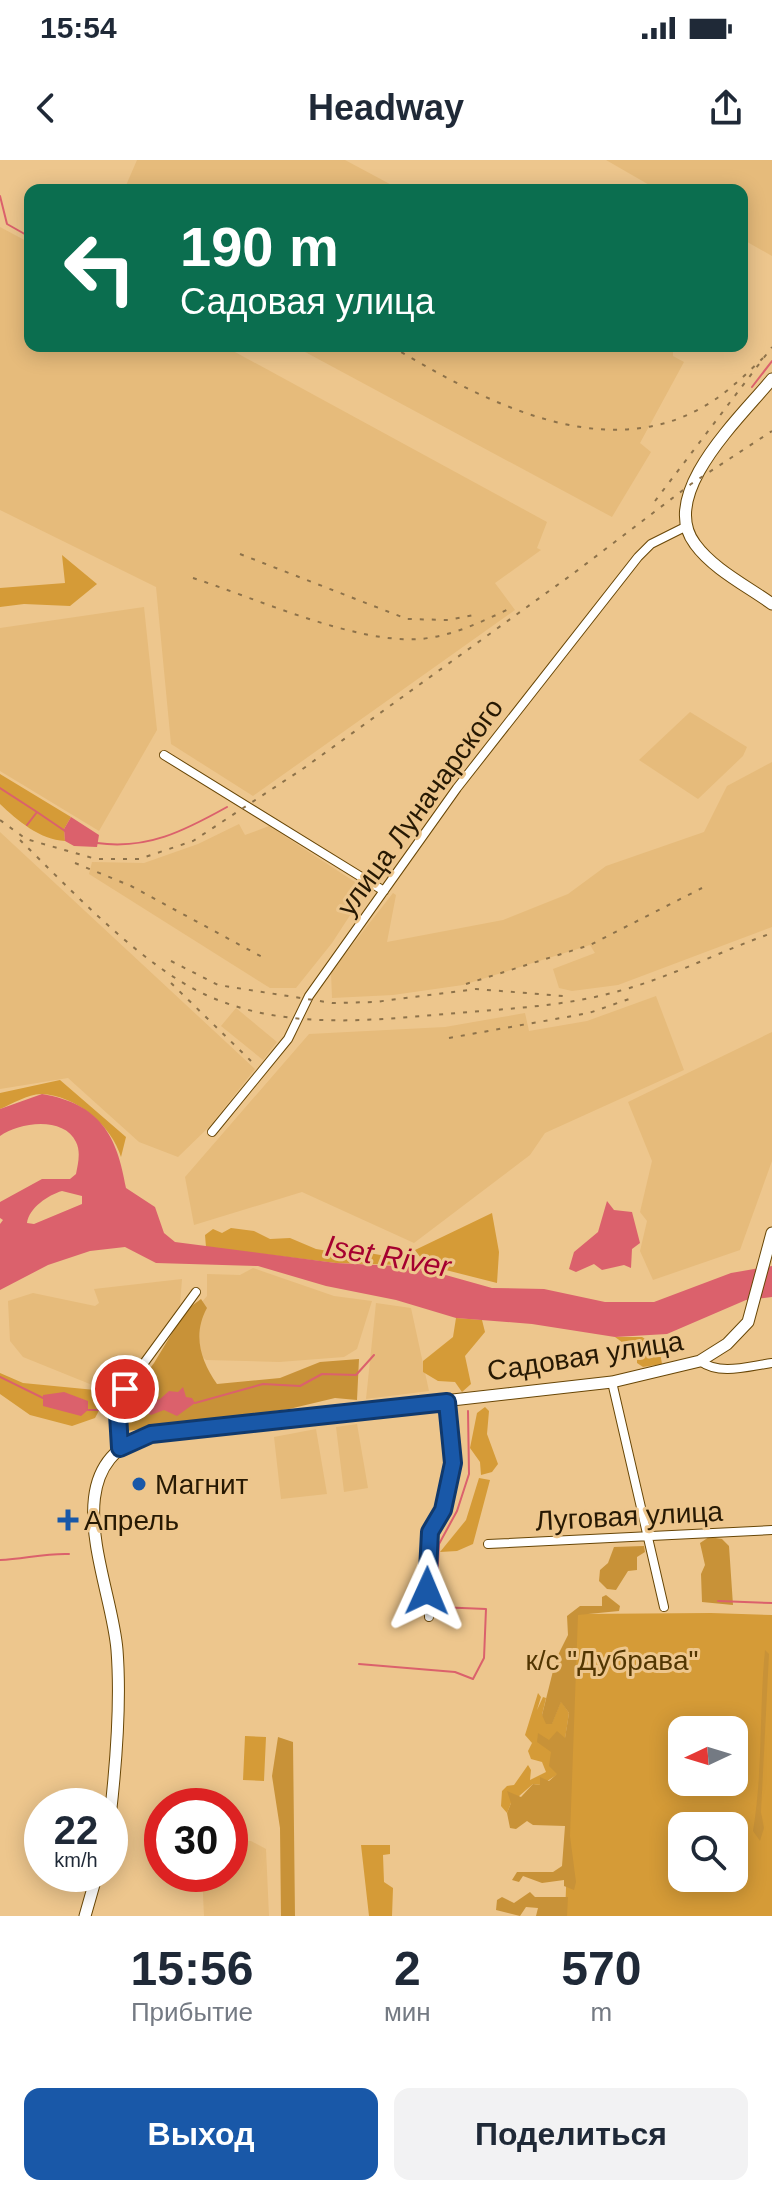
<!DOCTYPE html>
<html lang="ru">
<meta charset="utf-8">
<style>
:root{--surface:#fff;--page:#f2f2f3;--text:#1f2937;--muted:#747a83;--accent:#1958a8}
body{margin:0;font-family:Arial,sans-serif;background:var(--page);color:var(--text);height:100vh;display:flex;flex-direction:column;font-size:30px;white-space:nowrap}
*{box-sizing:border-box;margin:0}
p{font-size:26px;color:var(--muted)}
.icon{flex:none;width:44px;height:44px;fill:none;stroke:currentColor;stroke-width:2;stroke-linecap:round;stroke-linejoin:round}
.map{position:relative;height:1756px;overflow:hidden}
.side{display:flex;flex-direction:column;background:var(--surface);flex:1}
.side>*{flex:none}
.guide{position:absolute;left:24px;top:24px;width:724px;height:168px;border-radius:16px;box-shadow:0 4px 20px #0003;background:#0b6e4f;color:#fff;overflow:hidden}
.needle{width:52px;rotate:266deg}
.fabs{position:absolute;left:668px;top:1556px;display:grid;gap:16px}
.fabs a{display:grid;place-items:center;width:80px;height:80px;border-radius:16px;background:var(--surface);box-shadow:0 4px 20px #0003;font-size:40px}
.speed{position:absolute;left:24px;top:1628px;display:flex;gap:16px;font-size:40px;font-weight:700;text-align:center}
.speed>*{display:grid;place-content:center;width:104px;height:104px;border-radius:50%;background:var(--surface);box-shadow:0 4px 20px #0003;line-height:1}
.speed small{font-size:20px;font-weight:400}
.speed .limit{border:12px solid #d22;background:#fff;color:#111}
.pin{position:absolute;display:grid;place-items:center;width:68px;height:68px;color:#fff;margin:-34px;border:4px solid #fff;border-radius:50%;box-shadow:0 2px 8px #0007}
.me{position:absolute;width:88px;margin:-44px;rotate:1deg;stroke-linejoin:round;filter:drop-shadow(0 0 6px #0008)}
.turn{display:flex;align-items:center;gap:28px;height:168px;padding:0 24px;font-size:36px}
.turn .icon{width:104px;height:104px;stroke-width:2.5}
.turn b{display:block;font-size:56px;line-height:68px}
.eta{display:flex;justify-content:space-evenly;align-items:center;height:136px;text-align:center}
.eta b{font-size:48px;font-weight:700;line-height:56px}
.primary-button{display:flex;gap:16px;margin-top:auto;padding:16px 24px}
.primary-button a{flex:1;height:92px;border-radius:16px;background:var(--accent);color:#fff;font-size:32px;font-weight:700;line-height:92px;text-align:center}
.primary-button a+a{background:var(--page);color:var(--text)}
.status{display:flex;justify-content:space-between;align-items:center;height:56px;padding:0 40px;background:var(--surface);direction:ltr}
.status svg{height:22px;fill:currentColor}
header{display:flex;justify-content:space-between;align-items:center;height:104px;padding:0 24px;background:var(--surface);font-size:36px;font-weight:700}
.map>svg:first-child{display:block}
.built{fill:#e6bb7b}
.green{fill:#d59b37;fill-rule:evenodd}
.forest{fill:#c89238}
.water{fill:#db616c;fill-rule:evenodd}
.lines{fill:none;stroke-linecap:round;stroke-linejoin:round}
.stream{stroke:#db616c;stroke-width:2}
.street-casing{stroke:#684606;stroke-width:10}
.secondary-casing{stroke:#684606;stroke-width:13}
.street{stroke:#fff;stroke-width:8}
.secondary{stroke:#fff;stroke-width:11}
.rail{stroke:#8d724a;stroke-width:2;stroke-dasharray:4 8;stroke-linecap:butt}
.route-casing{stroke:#10396d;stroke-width:20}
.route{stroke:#1958a8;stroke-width:14}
.poi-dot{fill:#1958a8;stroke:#edc68d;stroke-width:3}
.labels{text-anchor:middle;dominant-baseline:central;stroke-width:6;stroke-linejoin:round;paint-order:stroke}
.street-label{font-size:28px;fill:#271903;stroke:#edc68d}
.poi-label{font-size:28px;fill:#271903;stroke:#edc68d;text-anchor:start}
.park-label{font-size:28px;fill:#523602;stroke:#edc68d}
.water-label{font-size:30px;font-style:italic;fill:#a50030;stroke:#edc68d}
</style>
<div class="status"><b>15:54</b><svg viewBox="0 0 49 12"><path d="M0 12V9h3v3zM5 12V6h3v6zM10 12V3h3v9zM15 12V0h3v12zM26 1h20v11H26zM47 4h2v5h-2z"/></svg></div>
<header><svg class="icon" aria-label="back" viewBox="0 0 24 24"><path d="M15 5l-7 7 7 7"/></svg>Headway<svg class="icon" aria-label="share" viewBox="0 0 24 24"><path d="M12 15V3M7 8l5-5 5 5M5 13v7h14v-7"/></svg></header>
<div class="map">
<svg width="772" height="1756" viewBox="0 0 772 1756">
<rect width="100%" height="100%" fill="#edc68d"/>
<!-- built -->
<path class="built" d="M137,0H345L401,30H124Z
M606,0H772V96L742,79V30H658Z
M0,67L30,83V186H224L547,362L537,388L541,390L495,423L515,450L253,636L171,584L156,427L0,350Z
M294,186H673V196L684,202L640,283L651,292L612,357Z
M144,447L157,570L99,671L0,611V468Z
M690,552L747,587L743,596L698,639L639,600Z
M772,602V767L618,825L572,831L559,828L553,809L595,793L590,785L463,825L393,835L332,838L331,812L393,733L396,735L387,782L503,760L568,734L606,706L704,672L727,626Z
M239,664L245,675L269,666L355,722L358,743L332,783L296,828H270L89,714L92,702L144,703L198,684Z
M0,672L255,909L210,966L178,997L139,982L68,918L0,929Z
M656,836L684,910L545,973L530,995L414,1083L302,1032L194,1065L185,1017L309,874L445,867L525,853L529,871L587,861Z
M236,848L277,882L263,900L221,866Z
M772,872V1001L740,1090L653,1120L640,1091L647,1061L640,1052L652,1001L628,942Z
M253,1108L334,1136L372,1141L357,1189L344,1197L279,1202L206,1200L175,1173L207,1136V1114L240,1115Z
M182,1119L180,1145L117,1235L23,1197L10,1181L8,1141L33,1133L95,1146L99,1143L94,1129Z
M376,1143L411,1148L429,1231L366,1239Z
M357,1264L368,1328L344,1332L336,1267Z
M316,1269L327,1334L281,1339L274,1277Z
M230,1680L251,1681L266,1689L269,1756H204L202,1714H230Z"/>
<!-- green -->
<path class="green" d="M62,395L97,424L70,446L24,444L0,447V428L65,423Z
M0,614L71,657L64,669L65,681C40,680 17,660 0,644Z
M60,920L126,977L121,997C112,966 76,935 41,934C28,934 12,944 0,949V933Z
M492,1053L499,1092L497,1123L426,1105L415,1090Z
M231,1068L254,1071L270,1079L290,1078L316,1089L359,1096L364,1092L391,1097L400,1105L336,1103L206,1087L205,1075L213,1069L222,1073Z
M456,1158L482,1160L485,1172L465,1196L471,1224L462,1232L455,1222L438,1221L423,1212V1201L453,1177Z
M615,1177H642L659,1187L662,1204L643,1207L637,1203V1193Z
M0,1213L23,1223L95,1230L103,1243L95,1258L72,1266L30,1255L0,1234Z
M485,1247L489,1251L487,1274L498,1304L492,1312L481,1315L480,1302L470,1288L477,1253Z
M479,1318L490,1320L473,1384L457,1391L440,1392L466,1360Z
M711,1453L772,1455V1756H565L576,1454ZM682,1570H734V1622H682ZM682,1666H734V1718H682Z
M538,1533L541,1537L537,1550L543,1537L546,1538L542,1555L552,1563L561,1541L569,1553L565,1579L551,1592L558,1614L541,1625L533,1624L511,1643L507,1653L501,1646L502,1631L507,1626L514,1625L528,1605L531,1610L530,1620L546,1612L542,1602L531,1599L528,1591L532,1583L525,1575Z
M245,1576L266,1577L264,1621L243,1620Z
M361,1685H390V1694L383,1695L384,1722L393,1728L392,1756H369Z"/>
<!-- forest -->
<path class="forest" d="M201,1139L207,1148C192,1175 201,1201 217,1224L280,1218L320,1202L359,1199L357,1240L335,1238L289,1249L127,1271L121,1267L126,1240L154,1203L186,1150Z
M709,1377L722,1379L729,1386L733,1445L702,1442L701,1414L705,1405L700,1383Z
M644,1386L645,1392L637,1397V1410L628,1411L616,1430L607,1429L599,1421L600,1410L608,1403L614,1387Z
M606,1435L620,1446L619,1451L578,1455L570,1676L576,1722L574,1730L564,1726V1720L542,1723L523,1716L519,1722L512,1720L517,1712H553L562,1706L565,1666L533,1665L527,1661L516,1669L510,1668L507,1653L511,1643L507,1631L521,1637L533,1624L540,1625V1617L549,1621L557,1614L549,1606L551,1592L537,1582L538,1573L549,1580L557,1571L565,1578L569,1553L561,1542L552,1564H546L542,1555L556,1499L568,1475L567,1456L580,1446H602V1437Z
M765,1490L769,1494L761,1652L764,1668L760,1681L753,1671C763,1611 759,1550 765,1490Z
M278,1577L293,1582L295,1756H281L280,1668L272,1616Z
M530,1732L535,1737H568L567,1756H536L538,1748L526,1747L520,1756L496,1750L497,1740L502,1737L514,1743Z"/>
<!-- water -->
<path class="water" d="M71,657L99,675L97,687L74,686L65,681L64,669Z
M42,934C100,944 117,975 126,1028L155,1047L164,1073L175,1082L336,1103L417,1107L492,1128L544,1129L605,1142H654L731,1113L772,1106V1137L746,1140L667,1174L615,1177L532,1164L456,1158L396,1140L326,1126L258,1106L156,1103L125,1087L90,1091L48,1105L0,1130V1064L3,1060L0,1058V1042L42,1019H70L76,1014C78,1004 81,992 76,982C64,956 19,962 0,976V949ZM62,1031L82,1036V1044L34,1064L27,1063C29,1048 48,1035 62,1031Z
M607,1041L614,1050L632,1052L640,1083L632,1089L631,1108L624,1105L602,1110L594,1104L576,1112L569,1109L574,1092L598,1072Z
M183,1227L186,1237L192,1238L195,1243L177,1256L164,1250L151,1255L131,1246L160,1239L169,1231L178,1232Z
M64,1232L88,1241V1250L81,1256L43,1246V1235Z"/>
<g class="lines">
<!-- stream -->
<path class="stream" d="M0,36L7,64L30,77
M752,227L772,201
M0,628L37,652L27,665
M37,652L65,671
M97,683C147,690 184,671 227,647
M0,1217L43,1238
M195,1243L263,1224L300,1226L322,1214L356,1215L374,1195
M88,1250H108
M0,1400C24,1399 45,1393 69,1394
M718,1441L772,1443
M359,1504L455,1512L473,1519L484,1498L486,1449L438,1447L436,1439L439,1384L457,1351L469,1314L468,1251"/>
<defs>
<path id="street" d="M164,595L384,731
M212,972L288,879L309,836L457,628L638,397L651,384L685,367
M700,1201C720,1216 749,1206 772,1203
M612,1222L664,1447
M120,1288L118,1254L125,1229L196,1132
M488,1384L772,1370
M429,1457L426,1397L430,1372L443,1350L453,1303L447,1242"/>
<path id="secondary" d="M772,219C742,256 657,334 695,384C713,409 747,426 772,444
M110,1657C116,1605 121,1542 117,1490C112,1422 50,1303 151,1274L612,1222L700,1201L727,1184L748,1162L772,1073
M85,1756L97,1714"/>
</defs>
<!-- street casing -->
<use href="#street" class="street-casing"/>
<!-- secondary casing -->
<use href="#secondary" class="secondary-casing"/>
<!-- street -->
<use href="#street" class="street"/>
<!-- secondary -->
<use href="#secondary" class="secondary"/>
<!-- rail -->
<path class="rail" d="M391,186C478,238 600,305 701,248C725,235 743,217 763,198
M655,341L772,187
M240,394L407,459L448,460L479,454
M193,418C255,438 356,484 420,479C454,476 483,461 513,447
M0,660L26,679L96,699H139L193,681L304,608L574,413L691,324L772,271
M20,680C70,729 142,806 206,835C290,873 380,859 469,852C519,848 570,845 619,831C671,817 721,791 772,773
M75,703L131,726L264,798
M171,801L218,825L332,843L375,842L476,829L563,836
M171,823L251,901
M466,824L590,785L702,728
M449,878L589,853L629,839"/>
</g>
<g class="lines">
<defs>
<path id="route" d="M125,1229L118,1254L120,1288L151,1274L447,1242L453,1303L443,1350L430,1372L427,1431"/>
</defs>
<!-- route casing -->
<use href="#route" class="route-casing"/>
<!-- route -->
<use href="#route" class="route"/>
</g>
<!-- markers -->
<g class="poi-dot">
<circle cx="139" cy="1324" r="8"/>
<path d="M64 1348h8v8h8v8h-8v8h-8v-8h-8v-8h8z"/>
</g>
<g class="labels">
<!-- street labels -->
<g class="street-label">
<text transform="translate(420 647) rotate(-54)">улица Луначарского</text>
<text transform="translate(585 1196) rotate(-9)">Садовая улица</text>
<text transform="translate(629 1356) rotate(-3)">Луговая улица</text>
</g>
<!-- poi labels -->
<g class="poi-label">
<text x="155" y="1324">Магнит</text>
<text x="84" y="1360">Апрель</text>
</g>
<!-- park labels -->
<g class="park-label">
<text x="612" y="1500">к/с "Дубрава"</text>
</g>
<!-- water labels -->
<g class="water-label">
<text transform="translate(388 1096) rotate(10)">Iset River</text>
</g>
</g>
</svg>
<div class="fabs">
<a><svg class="needle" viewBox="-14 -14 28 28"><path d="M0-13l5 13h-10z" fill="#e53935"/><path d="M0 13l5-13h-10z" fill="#747a83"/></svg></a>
<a><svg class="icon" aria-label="search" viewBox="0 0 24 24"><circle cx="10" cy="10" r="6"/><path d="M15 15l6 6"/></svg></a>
</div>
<div class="speed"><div>22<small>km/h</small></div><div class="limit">30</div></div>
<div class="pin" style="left:125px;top:1229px;background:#d93025"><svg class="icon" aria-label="arrive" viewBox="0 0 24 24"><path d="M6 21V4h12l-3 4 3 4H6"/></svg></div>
<svg class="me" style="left:427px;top:1431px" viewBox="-20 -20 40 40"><path d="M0-17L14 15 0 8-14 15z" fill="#1958a8" stroke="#fff" stroke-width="4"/></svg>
<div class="guide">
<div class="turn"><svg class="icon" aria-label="left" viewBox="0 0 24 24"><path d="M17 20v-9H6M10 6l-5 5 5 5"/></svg><div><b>190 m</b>Садовая улица</div></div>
</div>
</div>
<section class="side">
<div class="eta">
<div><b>15:56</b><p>Прибытие</p></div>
<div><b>2</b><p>мин</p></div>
<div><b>570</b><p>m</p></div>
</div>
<div class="primary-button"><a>Выход</a><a>Поделиться</a></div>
</section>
